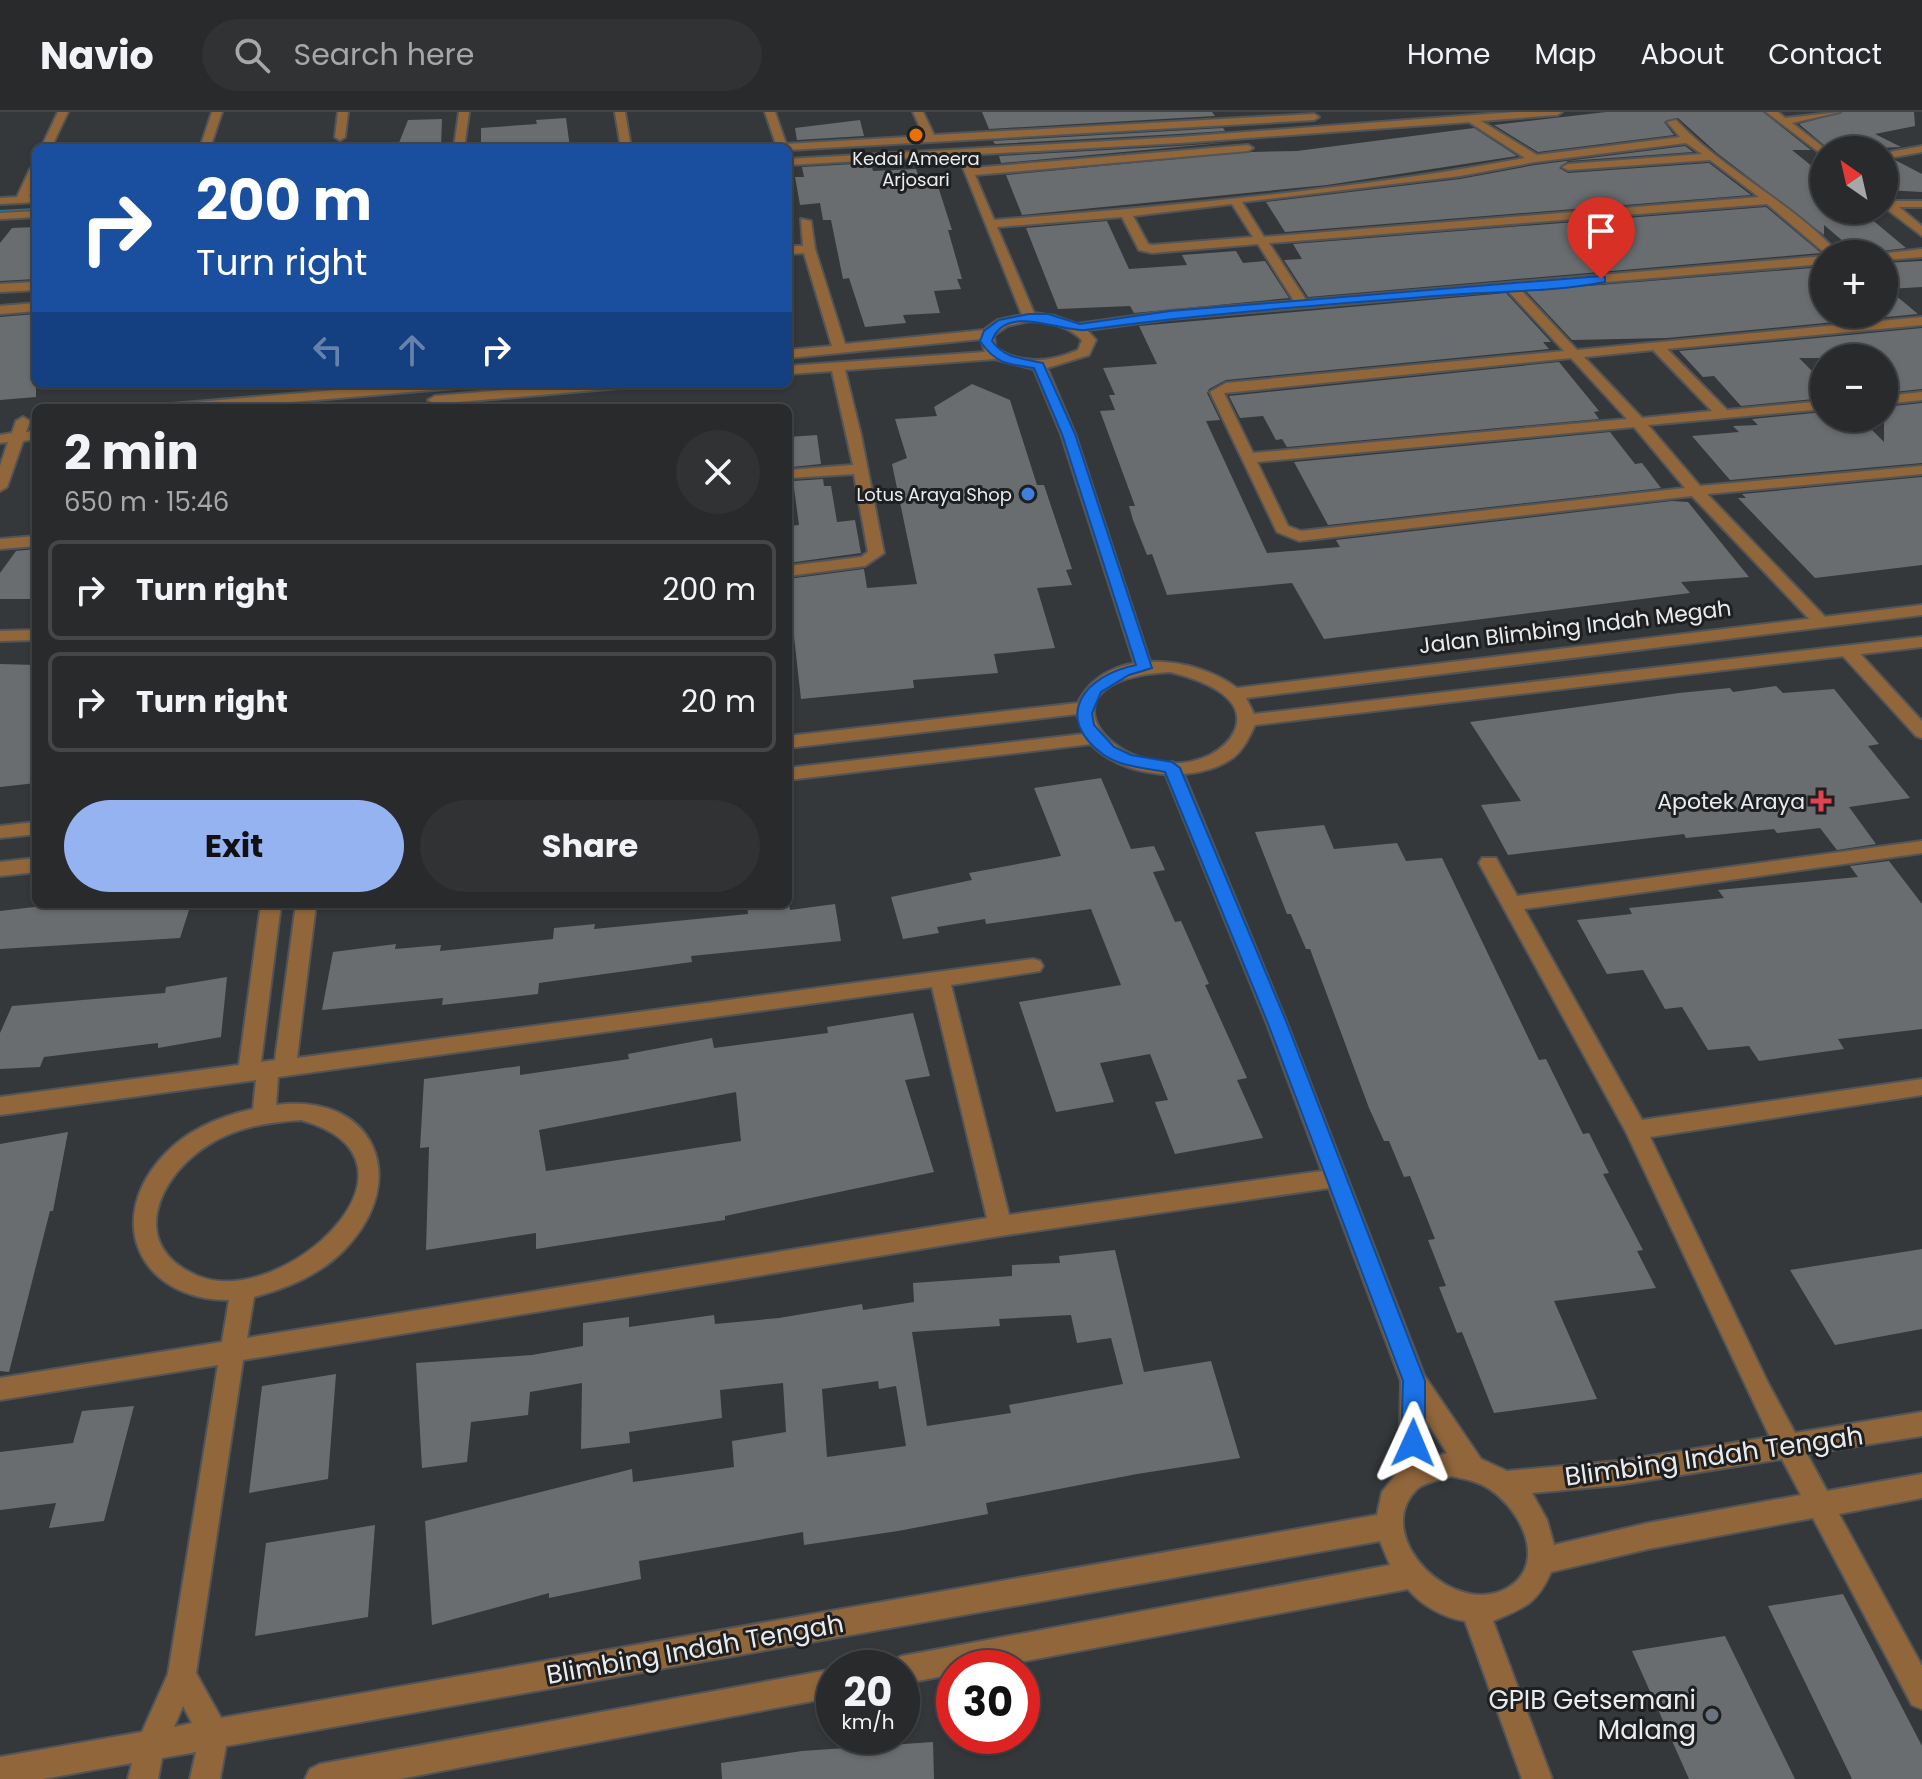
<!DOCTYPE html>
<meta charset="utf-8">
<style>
:root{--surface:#282a2c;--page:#303234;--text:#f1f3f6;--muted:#a5a7a9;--line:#444648;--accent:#95b2f1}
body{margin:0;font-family:Poppins,sans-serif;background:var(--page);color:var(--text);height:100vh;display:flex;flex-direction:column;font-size:30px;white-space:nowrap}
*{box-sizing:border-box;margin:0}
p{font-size:26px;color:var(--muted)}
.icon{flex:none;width:44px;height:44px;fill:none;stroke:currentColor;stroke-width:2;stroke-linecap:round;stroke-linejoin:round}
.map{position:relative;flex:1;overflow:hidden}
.side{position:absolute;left:32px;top:292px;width:760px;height:504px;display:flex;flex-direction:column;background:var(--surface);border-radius:12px;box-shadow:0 2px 6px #0004,0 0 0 2px var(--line)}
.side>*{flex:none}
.top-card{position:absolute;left:32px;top:32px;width:760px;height:244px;border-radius:12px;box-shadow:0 2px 6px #0004,0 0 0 2px var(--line);background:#1a4fa0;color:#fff;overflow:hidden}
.needle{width:52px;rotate:326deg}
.tools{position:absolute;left:1810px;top:24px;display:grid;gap:16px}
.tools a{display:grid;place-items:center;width:88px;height:88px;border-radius:50%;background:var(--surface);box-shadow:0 2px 6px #0004,0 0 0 2px var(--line);font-size:40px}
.speed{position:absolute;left:816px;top:1538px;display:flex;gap:16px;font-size:40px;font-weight:700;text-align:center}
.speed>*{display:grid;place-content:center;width:104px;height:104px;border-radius:50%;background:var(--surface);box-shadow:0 2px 6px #0004,0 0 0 2px var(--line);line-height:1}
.speed small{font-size:20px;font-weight:400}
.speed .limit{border:12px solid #d22;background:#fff;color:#111}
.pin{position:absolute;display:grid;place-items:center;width:68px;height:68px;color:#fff;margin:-82px -34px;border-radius:50% 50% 50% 0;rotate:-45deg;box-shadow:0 0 8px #0007}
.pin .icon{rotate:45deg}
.me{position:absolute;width:88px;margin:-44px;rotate:1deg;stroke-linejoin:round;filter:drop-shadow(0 0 6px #0008)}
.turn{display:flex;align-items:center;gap:28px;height:168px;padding:0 32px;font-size:36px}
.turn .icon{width:104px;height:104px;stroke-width:2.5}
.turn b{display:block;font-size:56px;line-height:68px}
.lanes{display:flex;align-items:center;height:76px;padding:0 32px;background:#0003;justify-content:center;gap:40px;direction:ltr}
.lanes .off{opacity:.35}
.round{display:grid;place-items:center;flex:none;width:84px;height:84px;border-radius:42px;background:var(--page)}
.summary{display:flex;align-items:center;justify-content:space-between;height:136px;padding:0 32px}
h1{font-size:48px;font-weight:700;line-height:60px}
.button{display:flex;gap:16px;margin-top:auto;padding:16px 32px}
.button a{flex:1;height:92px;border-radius:48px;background:var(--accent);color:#111;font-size:32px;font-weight:700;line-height:92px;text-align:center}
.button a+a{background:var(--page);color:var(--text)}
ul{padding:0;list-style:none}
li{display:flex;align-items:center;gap:24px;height:100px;margin:0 16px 12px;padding:0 16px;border:4px solid var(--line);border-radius:12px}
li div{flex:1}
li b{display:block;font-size:30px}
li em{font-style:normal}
header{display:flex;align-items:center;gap:48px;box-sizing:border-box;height:112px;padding:0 40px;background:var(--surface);border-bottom:2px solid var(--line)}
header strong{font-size:38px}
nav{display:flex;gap:44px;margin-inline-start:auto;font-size:28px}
.search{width:560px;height:72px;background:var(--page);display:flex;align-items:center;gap:20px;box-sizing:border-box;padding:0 28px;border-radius:44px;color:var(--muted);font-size:30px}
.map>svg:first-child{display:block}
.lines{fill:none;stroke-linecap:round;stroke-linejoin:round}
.stream{fill:#1d7f9c;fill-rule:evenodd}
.building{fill:#696d70;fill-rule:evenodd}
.minor-casing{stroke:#525557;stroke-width:4}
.tertiary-casing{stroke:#525557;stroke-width:4}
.minor{fill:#91663b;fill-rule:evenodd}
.tertiary{fill:#91663b;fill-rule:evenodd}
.route{fill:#1a73e8;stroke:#114b97;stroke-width:2}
.food-dot{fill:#e8710a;stroke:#1e1f20;stroke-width:3}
.shop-dot{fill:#3f7fe0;stroke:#1e1f20;stroke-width:3}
.health-dot{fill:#e0444e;stroke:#1e1f20;stroke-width:3}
.worship-dot{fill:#6b7280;stroke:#1e1f20;stroke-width:3}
.labels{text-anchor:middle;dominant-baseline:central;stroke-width:6;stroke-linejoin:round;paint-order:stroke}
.far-poi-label{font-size:18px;fill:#e9ebed;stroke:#1e1f20}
.street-label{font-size:22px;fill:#e9ebed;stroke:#1e1f20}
.poi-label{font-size:22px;fill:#e9ebed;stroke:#1e1f20;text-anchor:end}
.near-street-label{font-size:26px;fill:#e9ebed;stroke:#1e1f20}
.near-poi-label{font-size:26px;fill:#e9ebed;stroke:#1e1f20;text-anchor:end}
</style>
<header>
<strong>Navio</strong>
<div class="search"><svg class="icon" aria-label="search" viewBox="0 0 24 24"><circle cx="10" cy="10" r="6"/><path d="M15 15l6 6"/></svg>Search here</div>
<nav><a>Home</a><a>Map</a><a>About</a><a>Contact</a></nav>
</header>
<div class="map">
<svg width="1922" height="1667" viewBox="0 0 1922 1667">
<rect width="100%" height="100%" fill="#35383b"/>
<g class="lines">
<!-- stream -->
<path class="stream" d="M1493,0H1507L1477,6L1474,4Z
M36,96V100L0,102V98Z"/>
</g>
<!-- building -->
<path class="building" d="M982,0H1212L1215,4L989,17Z
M1606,0H1763L1811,38H1792L1824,64V98H1866L1869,101H1864L1906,136L1858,142L1824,113V123L1717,41L1678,6L1664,10L1674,23L1538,40L1494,13Z
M1843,0H1914L1915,14L1875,22L1901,35L1830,38L1799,12Z
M566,6L570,36H481V16L537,12L536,8Z
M442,7L441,36H397L408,8Z
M860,8L864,24L797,28L795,16Z
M1223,16L1225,19L1179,22L995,32L993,29Z
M1474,16L1517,44L1327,73L1022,103L1006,63L1252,40L1297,39Z
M1233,30L1001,51L999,44L1179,34Z
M1685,34L1693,40L1568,49L1559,56L1568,61L1709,51L1751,83L1285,120L1266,90L1460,67L1535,53Z
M1895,48L1922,62V80L1884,78V50Z
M871,51L873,59L916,57L920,68H936L952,118H948L962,167H957L961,177L934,179L940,201L903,203L906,211L865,215L849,166L843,167L831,108H823L820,91L800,93L795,65H804L802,55Z
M1766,95L1821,141L1308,185L1284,148L1302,147L1293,132Z
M1107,109L1129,157L1187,153L1182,143L1236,139L1243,151L1265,149L1289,186L1134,201L1130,194L1058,197L1026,116Z
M36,115V167L0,169V131L12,116Z
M1922,149V175L1888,177L1918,202L1667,226L1572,228L1526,179L1824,155V202H1884V151Z
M1506,181L1551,230H1543L1549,237L1226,268L1209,277L1207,281L1220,308L1206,309L1267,441L1340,435L1336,428L1672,389L1688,390L1749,465L1681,470L1690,481L1324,527L1292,471L1167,483L1152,442L1147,443L1133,408L1129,394H1135L1100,299L1115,298L1109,283H1115L1103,256L1157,252L1139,214Z
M36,202V285L0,288V205Z
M1922,216V277L1884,281V246H1799L1824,271V286L1741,294L1714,264L1703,265L1679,239Z
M1559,250L1599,299L1594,300L1599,307L1287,335L1282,327L1276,328L1263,304L1240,306L1229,284Z
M972,272L1010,288L1037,373H1044L1072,457L1066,458L1072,473L1037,476L1055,536L994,542L998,561L913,568L914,576L801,587L793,516H788V467L864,457L867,476L917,472L892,352L907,346L895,307L937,304L934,295Z
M1922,291V351L1730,368L1692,324L1739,320L1733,314L1758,313L1752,307L1824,300V306H1860L1884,330V295Z
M1610,320L1635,352L1642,351L1661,376L1328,413L1294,350Z
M817,323L821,352L792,355L788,325Z
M1922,365V453L1815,466L1738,386H1746L1742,382Z
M823,367L824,374H831L837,410L855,408L861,441L788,451V414L799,413L793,369Z
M36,437V487H0V461L16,439Z
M0,552L36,553V671L0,675Z
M1776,574L1783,581L1834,577L1879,632L1868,634L1910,686L1849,695L1876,732L1837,738L1820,716L1777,721L1774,717L1686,726L1684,722L1508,743L1481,693L1521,689L1470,610L1679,581L1730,576L1733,580Z
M1101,666L1131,737L1154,734L1165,758L1153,760L1175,810L1181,809L1209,872L1205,873L1247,966L1237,968L1263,1026L1175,1042L1155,990L1168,988L1150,942L1100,951L1114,990L1056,1000L1019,890L1121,873L1091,797L986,812L985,807L937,815L939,821L903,827L891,785L972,768L969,761L1061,744L1034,676Z
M1324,713L1334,737L1397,731L1406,749L1442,746L1539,948L1546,947L1583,1022L1589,1021L1609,1061L1603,1062L1643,1138L1637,1139L1656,1176L1554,1189L1597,1287L1494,1301L1462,1220L1457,1221L1439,1175L1446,1174L1428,1128L1435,1127L1410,1064L1404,1065L1389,1029H1384L1369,996L1310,837H1306L1291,802H1287L1255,720Z
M1889,749L1922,792V917L1838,927L1844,937L1759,949L1749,934L1708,938L1682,895L1665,897L1643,858L1607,862L1577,808L1632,802L1629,796L1724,786L1718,778L1858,765L1850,754Z
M60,792H191L180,826L0,837V799Z
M747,792H789L790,798L835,792L841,829L691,844L692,850L539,871L538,882L442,893L443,886L322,898L333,840L396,832L395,837L441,833L440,839L553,827L554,816L595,812L594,817L748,802Z
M227,865L221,925L158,936V931L44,945L40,955L0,957V921L12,894L165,881L166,875Z
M913,901L930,964L905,968L934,1060L725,1104V1108L626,1123L536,1137V1121L426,1138L429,1035L420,1036L424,967L520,954V963L629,947L628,942L712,926L714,936L828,921L827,915ZM736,980L741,1029L546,1059L539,1018Z
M68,1020L53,1099H50L9,1260L0,1259V1032Z
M1922,1137V1217L1835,1233L1790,1158Z
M1115,1138L1144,1260L1211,1249L1240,1346L1137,1362L986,1391L988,1402L898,1419L804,1433L803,1420L639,1449L641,1467L549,1486V1481L432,1513L425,1409L632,1357L633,1370L734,1355L732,1329L786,1320L783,1271L720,1278L722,1306L629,1320L630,1331L581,1337L582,1271L530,1280L528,1303L471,1310L467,1350L422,1356L416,1251L532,1243L583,1234V1211L629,1205V1215L714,1203L715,1212L779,1206L862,1192L863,1198L914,1190L913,1171L1012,1164V1153L1060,1151L1059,1144ZM1071,1203L1077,1231L1111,1226L1123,1272L1009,1293L1011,1301L927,1314L912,1220L1000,1214L999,1207ZM878,1269L879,1277L896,1274L906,1334L827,1345L822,1277Z
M336,1262L328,1367L249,1381L262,1274Z
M134,1294L104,1409L49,1416L56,1391L0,1398V1340L73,1331L82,1299Z
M375,1413L368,1505L255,1524L266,1431Z
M1843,1482L1922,1634V1667H1852L1768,1494Z
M1725,1524L1795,1667H1689L1632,1539Z
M933,1630L934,1667H722L721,1651L802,1639Z"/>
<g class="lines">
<defs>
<path id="minor" d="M58,0H68L51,36H41Z
M212,0H222L210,36H200Z
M338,0H348L345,25L340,28L335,25Z
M459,0H469L464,36H454Z
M615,0H625L631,36H621Z
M765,0H775L786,32L924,24L913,0H923L934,23L1314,2L1319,5L1314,8L788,38L766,36L776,32Z
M1515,0H1562L1557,3L1481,9L1537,43L1680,25L1667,10L1676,8C1724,59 1792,90 1839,142H1826L1767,92L1269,131L1306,188L1824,144V152L1520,177L1577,238L1922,205V213L1667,237L1727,298L1824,289V297L1648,313L1700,374L1922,354V362L1707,382L1826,506V512H1814L1692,384L1299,429L1277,420L1210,280L1226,271L1564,239L1507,178L1170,207L1087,218L1096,228L1089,243L1047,256L1075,322L1152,556L1150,560L1144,561L1136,556L1061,322L1034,257L995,247L845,258L861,323L884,441L865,454L788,464V454L861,445L868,440L854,362L788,366V358L853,353L832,259L788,262V254L985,240L981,227L788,246V238L832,234L804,141L788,142V134H803L801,107L811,109L815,137L845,232L984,218L998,208L1022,203L960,48H968L972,56L1248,33L1253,36L1248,39L975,63L994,108C1171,94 1351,78 1525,46L1469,10L1179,31L788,53V47L1179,25ZM1686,31L1702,42L1568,52L1562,55L1568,58L1710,48L1759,85L1264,125L1242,90L1460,64L1535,50ZM1232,92L1253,125L1152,133L1148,132L1133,104ZM1122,105L1139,138L1152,141L1258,132L1294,189L1170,199L1077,212L1054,204L1034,201L997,115ZM1029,209C1050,210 1067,213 1082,228L1078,238C1050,250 1021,254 995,235L994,223L1007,214ZM1653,238L1712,299L1642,306L1584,245ZM1571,246L1627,307L1253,341L1224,281ZM1634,315L1685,376L1301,419L1288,414L1257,350Z
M1766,0H1778L1785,6L1840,0L1792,11L1827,38H1824V44Z
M1922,34V40L1884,47V41Z
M36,54V69L29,84H36V90L0,92V86L17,85L30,57Z
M1884,86L1890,89H1922V95H1899L1922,114V124L1884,95Z
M36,99V105L0,107V101Z
M1922,137V145L1884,148V142H1879Z
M36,170V178L0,180V172Z
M36,191V199L0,202V194Z
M408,272H463L456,276L221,296H165L172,292Z
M572,272H626L619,276L435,292L428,288L435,284Z
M1922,280V288L1884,292V284Z
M23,305L30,309L26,320L36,319V327L23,329L7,375L0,379V354L8,330L0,331V323L12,321L16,309Z
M36,424V434L0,437V427Z
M36,518V528L0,529V519Z
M1848,534L1854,535L1922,609V626L1916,624L1842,543L1840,539L1842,535Z
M1172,650L1181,656L1286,909L1424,1263L1481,1347L1507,1359L1618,1349L1770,1325L1626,1020L1479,751L1482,746H1496L1517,784L1922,729V741L1524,797L1642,1008L1922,967V983L1650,1025L1768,1271L1795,1321L1922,1300V1324L1807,1342L1827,1379L1922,1362V1386L1839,1402L1922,1554V1597L1912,1593L1813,1406L1648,1437L1551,1460C1537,1492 1524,1496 1493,1509L1552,1667H1522L1465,1509C1444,1506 1421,1493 1408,1477L988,1556H954V1562L902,1572V1556H889L892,1548L902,1544L1390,1453L1380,1429L226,1634L220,1667H190L196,1640L162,1646L158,1667H128L132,1651L43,1667H0V1645L142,1620L168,1562L218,1253L0,1288V1266L222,1230L229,1188C139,1188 102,1107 166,1041C189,1017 222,1004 253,997L256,968L0,1003V985L239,953L261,792H281L261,950L275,948L296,792H316L297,946L1033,847L1040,849L1043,854L1040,859L951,873L1009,1103L1322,1059L1266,909L1163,656ZM932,875L987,1106L247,1226L254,1185C287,1176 320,1163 345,1137C412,1067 374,980 276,993L278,965ZM301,1008C445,1048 284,1199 198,1164C127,1135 157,1065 208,1033C236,1015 268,1010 301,1008ZM1329,1076L1401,1269L1399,1359L1382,1380L1377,1403L221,1606L196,1561L243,1248L1000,1124ZM1426,1308L1447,1341L1425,1348ZM1782,1347L1801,1383L1648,1411L1554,1433L1547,1408L1532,1381L1618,1373ZM1451,1364C1465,1367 1479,1369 1491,1378C1520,1398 1548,1450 1509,1475C1455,1509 1369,1424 1417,1377C1425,1370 1441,1368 1451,1364ZM183,1594L192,1611L174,1615Z
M834,1557V1585L399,1667H305L310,1657L320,1652Z"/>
<path id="tertiary" d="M1922,493V503L1246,586L1254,602L1922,525V535L1255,613C1249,625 1244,637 1234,645C1197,673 1122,666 1091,632L788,668V656L1084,622L1077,602L788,636V624L1078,591C1105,534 1194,543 1237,576ZM1170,560C1195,566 1249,583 1235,618C1230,630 1221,637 1210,643C1127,683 1018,568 1170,560Z
M36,710V722L0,726V714Z
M36,746V760L0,764V750Z"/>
</defs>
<!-- minor casing -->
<use href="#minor" class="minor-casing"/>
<!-- tertiary casing -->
<use href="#tertiary" class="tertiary-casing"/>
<!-- minor -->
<use href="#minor" class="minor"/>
<!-- tertiary -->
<use href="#tertiary" class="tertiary"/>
</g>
<!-- route -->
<path class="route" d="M1601,164L1605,165V170C1554,180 1499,179 1448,183C1327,193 1206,201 1085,218C1064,221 1005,190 992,229C1005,247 1022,246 1043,251L1075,322L1152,556L1129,563L1101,580L1092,601L1094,613L1114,635L1131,643L1172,650L1180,656L1286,909L1425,1269V1331L1421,1339L1413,1342L1405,1339L1401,1331L1403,1269L1267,909L1165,660C1145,656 1122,655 1104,643C1051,605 1085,563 1136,553L1062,322L1034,256C1007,252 996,252 980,229L984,219L999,208L1029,202H1048L1080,212L1170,199Z"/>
<!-- markers -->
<circle class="food-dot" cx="916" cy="23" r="8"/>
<circle class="shop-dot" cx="1028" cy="382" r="8"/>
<path class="health-dot" d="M1817 677h8v8h8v8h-8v8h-8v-8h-8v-8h8z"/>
<circle class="worship-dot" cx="1712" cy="1603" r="8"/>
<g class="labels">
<!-- far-poi labels -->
<g class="far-poi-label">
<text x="916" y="46">Kedai Ameera<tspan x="916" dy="21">Arjosari</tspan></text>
<text x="1012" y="382" text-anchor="end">Lotus Araya Shop</text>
</g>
<!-- street labels -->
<g class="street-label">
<text transform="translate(1575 515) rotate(-7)">Jalan Blimbing Indah Megah</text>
</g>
<!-- poi labels -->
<g class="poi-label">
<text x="1805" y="689">Apotek Araya</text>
</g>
<!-- near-street labels -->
<g class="near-street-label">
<text transform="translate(1714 1344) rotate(-8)">Blimbing Indah Tengah</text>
<text transform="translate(695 1537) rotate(-10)">Blimbing Indah Tengah</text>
</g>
<!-- near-poi labels -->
<g class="near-poi-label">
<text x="1696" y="1588">GPIB Getsemani<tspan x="1696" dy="30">Malang</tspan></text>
</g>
</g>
</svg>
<div class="tools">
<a><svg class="needle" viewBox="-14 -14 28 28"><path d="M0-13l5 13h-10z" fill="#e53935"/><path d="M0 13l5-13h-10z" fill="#a5a7a9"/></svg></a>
<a>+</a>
<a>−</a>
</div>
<div class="speed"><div>20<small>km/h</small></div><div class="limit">30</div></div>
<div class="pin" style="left:1601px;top:167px;background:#d93025"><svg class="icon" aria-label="arrive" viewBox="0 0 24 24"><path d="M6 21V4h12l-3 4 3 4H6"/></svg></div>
<svg class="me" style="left:1413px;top:1331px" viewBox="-20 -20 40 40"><path d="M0-17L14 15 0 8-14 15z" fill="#1a73e8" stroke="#fff" stroke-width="4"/></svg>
<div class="top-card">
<div class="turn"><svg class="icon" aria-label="right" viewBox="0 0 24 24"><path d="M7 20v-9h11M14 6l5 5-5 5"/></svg><div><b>200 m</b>Turn right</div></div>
<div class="lanes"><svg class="icon off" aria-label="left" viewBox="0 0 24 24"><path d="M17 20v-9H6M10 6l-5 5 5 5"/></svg><svg class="icon off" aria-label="ahead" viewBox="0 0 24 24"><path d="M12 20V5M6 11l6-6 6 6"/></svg><svg class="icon" aria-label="right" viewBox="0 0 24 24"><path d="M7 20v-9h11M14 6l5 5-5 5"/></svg></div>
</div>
<section class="side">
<div class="summary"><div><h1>2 min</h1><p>650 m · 15:46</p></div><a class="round"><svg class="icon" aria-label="close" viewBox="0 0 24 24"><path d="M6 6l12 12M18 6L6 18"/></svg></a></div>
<ul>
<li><svg class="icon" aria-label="right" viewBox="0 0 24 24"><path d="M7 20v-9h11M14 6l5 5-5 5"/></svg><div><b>Turn right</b></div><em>200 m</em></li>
<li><svg class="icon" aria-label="right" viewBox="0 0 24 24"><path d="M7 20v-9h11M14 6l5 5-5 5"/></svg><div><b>Turn right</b></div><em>20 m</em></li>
</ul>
<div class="button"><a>Exit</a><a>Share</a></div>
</section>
</div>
